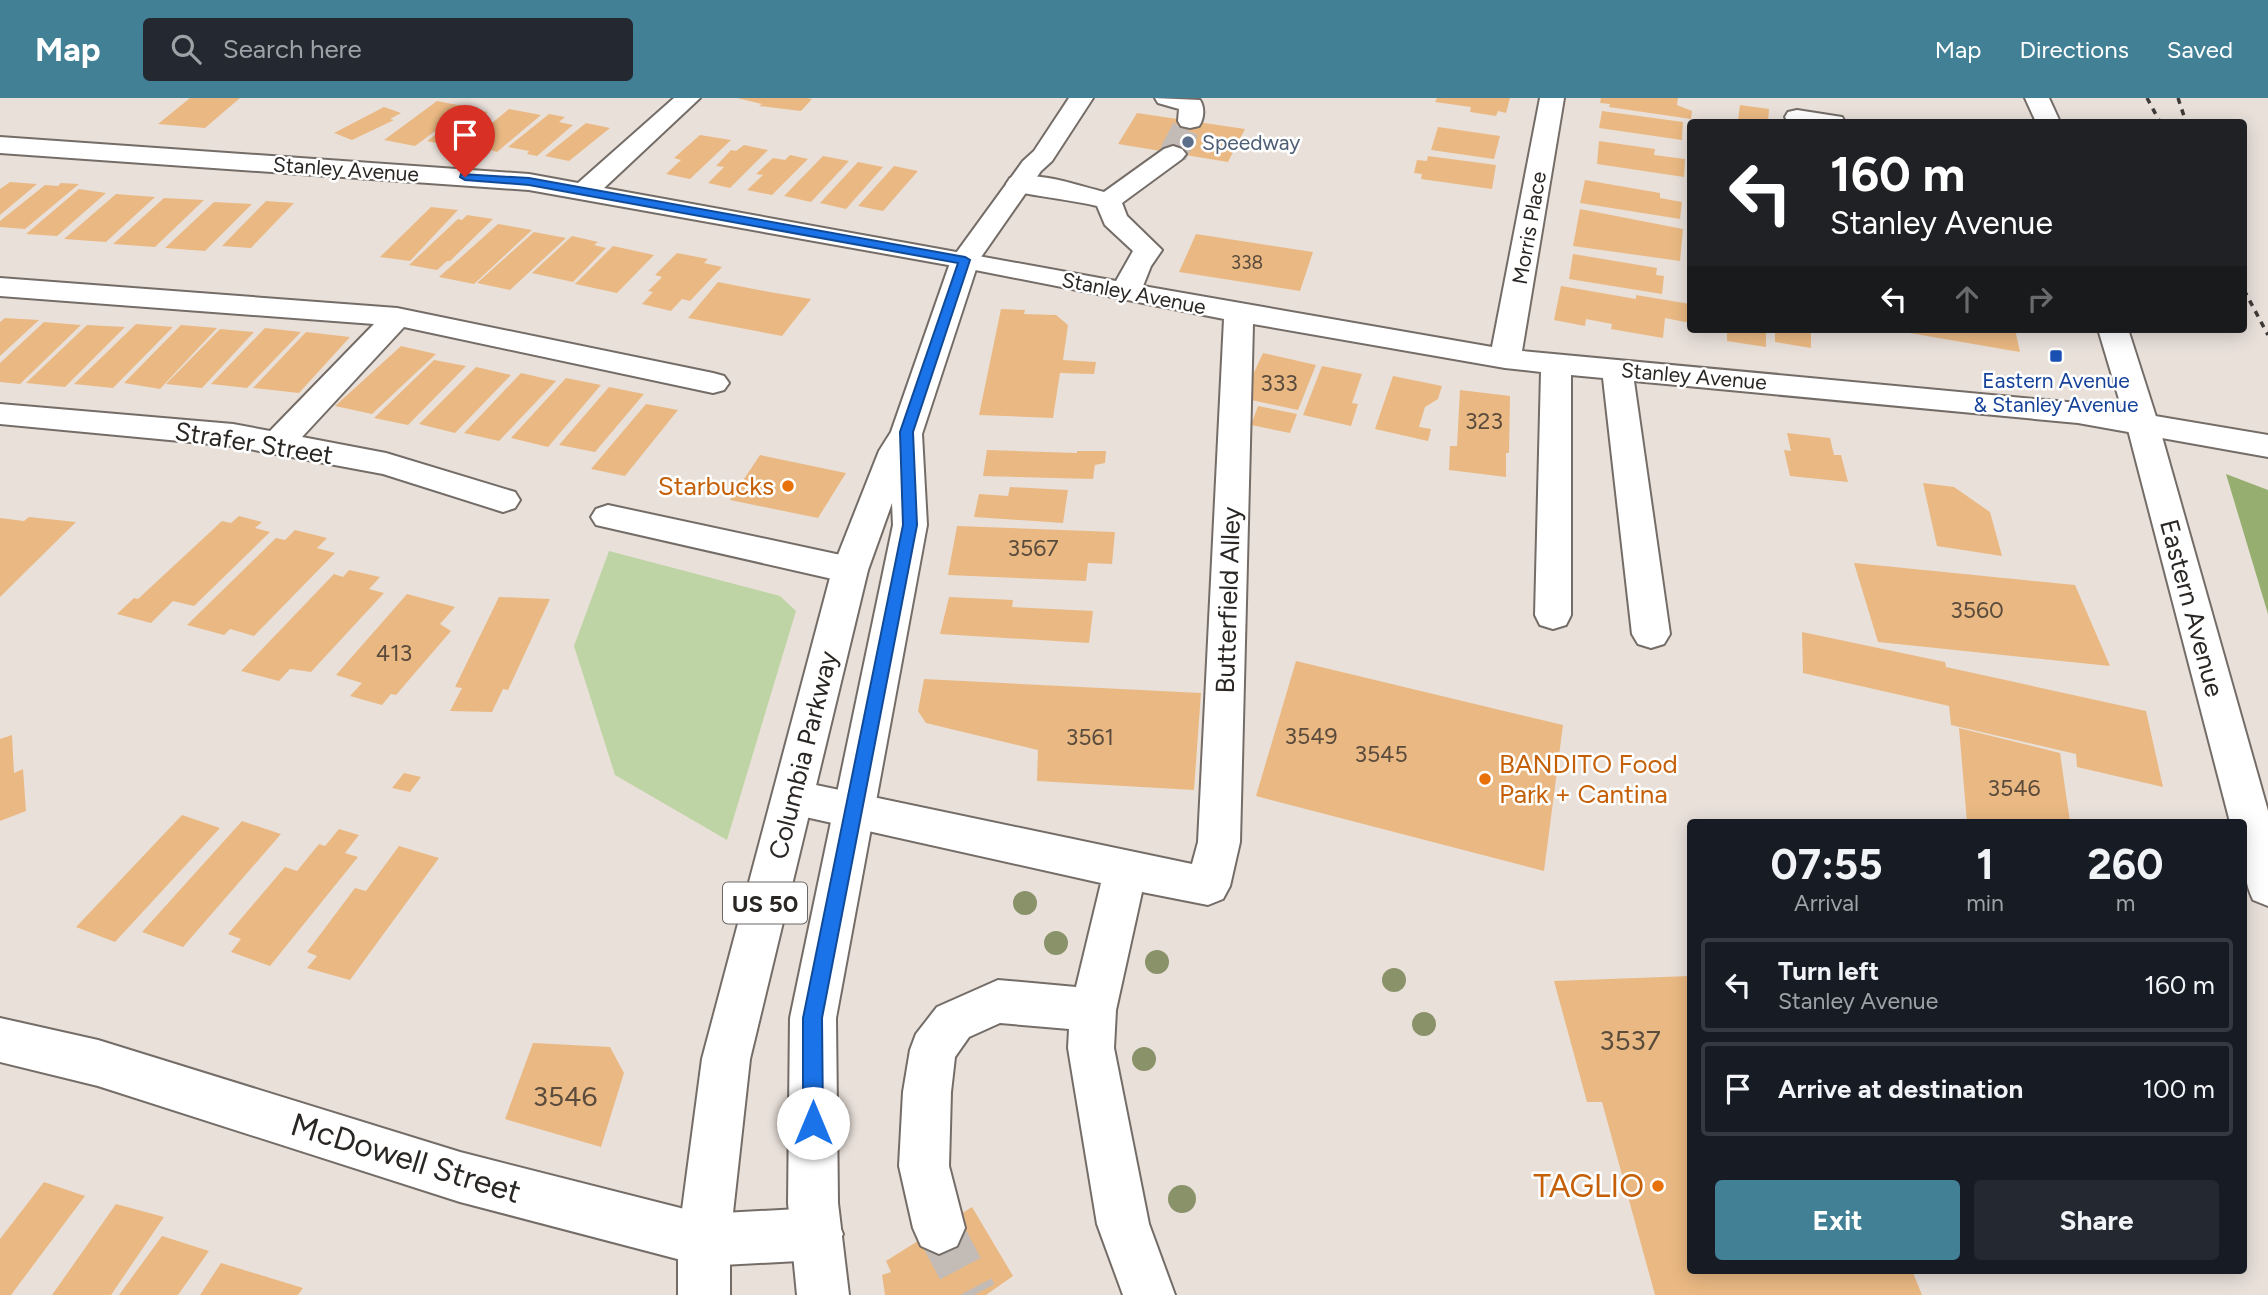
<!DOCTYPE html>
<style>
:root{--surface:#171b24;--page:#242831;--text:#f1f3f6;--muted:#9ea1a6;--line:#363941;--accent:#428096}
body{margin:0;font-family:Figtree,sans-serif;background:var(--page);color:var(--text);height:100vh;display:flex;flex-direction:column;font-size:26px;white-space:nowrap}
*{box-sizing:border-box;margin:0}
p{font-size:23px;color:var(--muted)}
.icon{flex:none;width:38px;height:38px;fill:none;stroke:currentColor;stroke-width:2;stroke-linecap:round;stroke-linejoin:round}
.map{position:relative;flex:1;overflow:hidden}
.panel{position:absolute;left:1687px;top:721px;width:560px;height:455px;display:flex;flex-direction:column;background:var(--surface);border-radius:7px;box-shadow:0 4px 18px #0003}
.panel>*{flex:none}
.top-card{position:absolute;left:1687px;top:21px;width:560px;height:214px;border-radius:7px;box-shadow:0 4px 18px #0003;background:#202124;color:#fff;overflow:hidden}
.pin{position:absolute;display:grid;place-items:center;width:60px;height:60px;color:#fff;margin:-72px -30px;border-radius:50% 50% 50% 0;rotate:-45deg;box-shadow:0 0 7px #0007}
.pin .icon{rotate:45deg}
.me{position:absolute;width:77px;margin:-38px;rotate:0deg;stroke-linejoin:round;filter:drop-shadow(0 0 5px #0008)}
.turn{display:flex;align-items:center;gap:24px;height:147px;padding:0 28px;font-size:32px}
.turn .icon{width:91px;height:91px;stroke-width:2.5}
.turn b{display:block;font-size:49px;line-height:60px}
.lanes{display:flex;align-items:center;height:66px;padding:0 28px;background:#0003;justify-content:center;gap:35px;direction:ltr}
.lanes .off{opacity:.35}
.eta{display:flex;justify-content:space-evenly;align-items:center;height:119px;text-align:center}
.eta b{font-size:42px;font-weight:700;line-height:49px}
.primary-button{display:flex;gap:14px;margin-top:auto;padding:14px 28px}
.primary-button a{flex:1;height:80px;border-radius:7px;background:var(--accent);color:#fff;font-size:28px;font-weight:700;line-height:80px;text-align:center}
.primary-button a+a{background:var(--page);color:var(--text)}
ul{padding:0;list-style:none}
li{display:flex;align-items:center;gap:21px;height:94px;margin:0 14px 10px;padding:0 14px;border:4px solid var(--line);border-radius:7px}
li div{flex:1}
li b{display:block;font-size:26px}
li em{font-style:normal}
header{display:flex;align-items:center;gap:42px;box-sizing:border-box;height:98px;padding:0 35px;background:var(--accent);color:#fff}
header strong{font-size:33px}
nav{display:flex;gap:38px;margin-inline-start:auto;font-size:24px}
.search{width:490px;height:63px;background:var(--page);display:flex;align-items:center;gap:18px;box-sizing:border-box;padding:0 24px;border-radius:7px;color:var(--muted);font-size:26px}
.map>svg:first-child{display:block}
.green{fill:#bfd4a4}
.forest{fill:#96af71}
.building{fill:#eab983}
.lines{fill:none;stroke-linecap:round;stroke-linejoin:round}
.minor-tunnel-far1{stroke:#c3bbb6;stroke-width:28;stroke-dasharray:28 14;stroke-linecap:butt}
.minor-tunnel{stroke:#c3bbb6;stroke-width:46;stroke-dasharray:46 23;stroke-linecap:butt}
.minor-casing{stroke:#746c67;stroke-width:4}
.major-casing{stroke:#746c67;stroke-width:4}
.highway-casing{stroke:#746c67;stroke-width:4}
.minor{fill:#fff;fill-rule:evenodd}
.major{fill:#fff;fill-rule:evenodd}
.highway{fill:#fff;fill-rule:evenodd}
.rail{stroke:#3f3b38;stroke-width:3.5;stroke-dasharray:6 6;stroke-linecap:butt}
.tree{fill:#8a926a}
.route{fill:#1a73e8;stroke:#114b97;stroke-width:2}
.service-dot{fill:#5c6f8a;stroke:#fff;stroke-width:2.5}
.transit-dot{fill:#1a4fb4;stroke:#fff;stroke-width:2.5}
.food-dot{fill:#e8710a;stroke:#fff;stroke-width:2.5}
.labels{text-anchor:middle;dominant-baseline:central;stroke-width:5;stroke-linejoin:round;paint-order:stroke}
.far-number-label{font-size:19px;fill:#5a4b3c}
.far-service-label{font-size:21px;fill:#4e5e75;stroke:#fff;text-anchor:start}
.far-street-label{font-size:21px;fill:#2a2624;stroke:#fff}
.far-transit-label{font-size:21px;fill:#164399;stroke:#fff}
.number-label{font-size:23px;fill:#5a4b3c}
.shield{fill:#fff;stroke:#6a6766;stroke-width:2}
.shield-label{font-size:24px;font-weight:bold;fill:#2a2624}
.street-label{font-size:26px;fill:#2a2624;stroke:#fff}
.food-label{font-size:26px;fill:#c56008;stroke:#fff;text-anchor:end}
.near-number-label{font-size:28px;fill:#5a4b3c}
.near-street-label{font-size:32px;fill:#2a2624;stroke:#fff}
.near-food-label{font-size:32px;fill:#c56008;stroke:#fff;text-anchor:end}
</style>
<header>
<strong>Map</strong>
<div class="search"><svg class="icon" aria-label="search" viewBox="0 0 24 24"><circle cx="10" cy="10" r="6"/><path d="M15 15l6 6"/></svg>Search here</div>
<nav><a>Map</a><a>Directions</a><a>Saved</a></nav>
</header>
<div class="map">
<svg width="2268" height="1197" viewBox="0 0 2268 1197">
<rect width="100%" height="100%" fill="#e9e0da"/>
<!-- green -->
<path class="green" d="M609,453L780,498L796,513L727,742L615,677L574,548Z"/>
<!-- forest -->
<path class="forest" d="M2226,376L2268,392V516Z"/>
<!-- building -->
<path class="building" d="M190,0H240L205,30L158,26Z
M737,0H807L812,1L801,13L759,8L762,6Z
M1437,0H1510L1506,15L1498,13L1496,18L1470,14L1471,9L1435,4Z
M1601,0H1678L1677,7L1692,13L1691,21L1609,9L1610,6L1600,5Z
M437,3L468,9L415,48L384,42Z
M1740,7L1769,11L1768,24L1738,22Z
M384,9L401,15L390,21L394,22L352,42L334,35Z
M470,11L488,14L481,20L491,22L452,52L441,50L445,47L427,43Z
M509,11L541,17L497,54L468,45Z
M1602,13L1683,24L1682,42L1599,30Z
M1137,15L1245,31L1228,64L1118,46Z
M549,16L565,19L559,24L573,27L537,58L527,56L529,53L508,49Z
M586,25L610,30L569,63L545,58Z
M1438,29L1500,38L1494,61L1431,52Z
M700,37L731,42L690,81L666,76L681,62L674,60Z
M1599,43L1655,51L1654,57L1685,61L1684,79L1597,66Z
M744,47L768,52L730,90L708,85L724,69L716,68L731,52L736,53Z
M790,57L808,61L772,97L747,92L763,77L756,76L773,60L785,62Z
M823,58L849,63L811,104L784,98Z
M1428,58L1496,67L1492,91L1421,81L1422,76L1414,75L1417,62L1427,63Z
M858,64L883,69L846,111L820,105Z
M894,68L918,73L883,113L858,108Z
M1585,82L1660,95V100L1682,104L1680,121L1580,105Z
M10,84L37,86L0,117V91Z
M61,85L79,86L25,131L0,129V123L45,87L58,88Z
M79,91L106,95L57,138L26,136Z
M116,96L155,99L106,144L64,141Z
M164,100L204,102L155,149L113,146Z
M266,103L294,105L251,150L222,148Z
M214,104L252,106L205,153L165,150Z
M431,109L458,112L410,163L380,159Z
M1580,111L1683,131L1680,163L1573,148Z
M467,117L493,121L450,163H447L437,172L409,167L458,121L462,122Z
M498,126L532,132L474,186L439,179Z
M534,134L566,140L510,192L477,185Z
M1196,136L1313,154L1300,193L1179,174Z
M572,138L598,144L594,147L606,150L573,184L532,175Z
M613,148L654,157L617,195L575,186Z
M677,155L708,161L704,165L722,169L690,203L682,201L671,213L642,206L653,194L648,193L662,179L655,177Z
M1573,156L1657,170L1656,177L1664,178L1662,196L1569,181Z
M718,184L764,193L811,201L782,238L688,220Z
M1561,188L1636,201V197L1690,206V225L1665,220L1663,240L1611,231L1612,226L1586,221L1585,228L1554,222Z
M1001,211L1025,212L1024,216L1056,217L1068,227L1063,262L1096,264L1094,276L1060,275L1053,320L979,317Z
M5,220L39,222L0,258V224Z
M44,224L81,227L20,286L0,284V265Z
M136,226L173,229L113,290L74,286Z
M87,227L125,229L65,289L26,285Z
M181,227L217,230L160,291L124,285Z
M265,230L301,234L247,290L211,286Z
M220,231L254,234L202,290L166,286Z
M1727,231H1766V249L1727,243Z
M1775,231H1811V250L1775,244Z
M1892,231H2015L2020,254L1892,232Z
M306,234L350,239L299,295L253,290Z
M401,248L436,256L372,316L335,308Z
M1263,255L1316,267L1298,312L1242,300Z
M434,262L466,268L408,327L374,320Z
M1322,268L1362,276L1352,305L1358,306L1351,328L1303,317Z
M476,269L511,277L455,335L419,326Z
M521,275L556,283L499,343L464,335Z
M1393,278L1442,288L1438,301L1425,309L1419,329L1431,331L1428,343L1375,331Z
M566,280L601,287L548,349L511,340Z
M609,289L644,296L595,354L559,347Z
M1460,292L1510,298L1509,355H1506V379L1449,372L1450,348H1457Z
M646,306L678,312L625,378L591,371Z
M1258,308L1297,316L1290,335L1251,327Z
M1787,335L1830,340L1834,357H1841L1848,384L1790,378L1784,352L1791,353Z
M987,352L1077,355V353H1106L1105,365L1095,367L1093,381L983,378Z
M760,357L841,374L846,375L818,420L730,402Z
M1923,385L1954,389L1990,414L2002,458L1937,448Z
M1010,389L1068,392L1063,425L974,419L979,396L1008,398Z
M239,418L262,424L255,430L270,434L194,508L173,503L151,525L117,516L134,500L138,501L222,423L231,425Z
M29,419L76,424L0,499V420L24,423Z
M957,428L1115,434L1112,466L1088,465L1086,483L948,477Z
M295,432L327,440L317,450L335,455L254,538L230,531L224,537L187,527L276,440L285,442Z
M1854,465L2075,487L2110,568L1878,544Z
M349,472L380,479L369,491L384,495L311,574L290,571L279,583L241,573L334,476L343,479Z
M407,496L455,509L440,526L451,533L396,597L391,596L382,607L350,598L362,585L336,577Z
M499,499L550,501L508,592L503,591L492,614L450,613L462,590L455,589Z
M949,499L1013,502L1012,509L1093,513L1089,545L940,536Z
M1802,534L1945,564L1946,569L2146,613L2163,689L2077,669L2076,656L1951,627L1949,608L1803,575Z
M1296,563L1563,627L1544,773L1256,698Z
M924,581L1201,595L1194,692L1037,683L1038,652L926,625L918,613Z
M1959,630L2060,655L2070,724H1967Z
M12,637L14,675L23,671L26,713L0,723V641Z
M404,675L421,679L410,694L392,690Z
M182,717L220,730L115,844L76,829Z
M242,723L281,736L183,849L142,834Z
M339,731L359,737L345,755L358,759L270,868L231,854L241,841L228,836L285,769L297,773L319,746L325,748Z
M399,748L439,760L350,882L307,870L317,858L307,854L355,790L366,793Z
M1690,878V1172H1912L1922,1197H1655L1602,1004H1587L1554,883Z
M533,945L610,949L624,975L601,1049L505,1021Z
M44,1084L85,1098L11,1197H0V1141Z
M116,1106L164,1119L111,1197H52Z
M972,1109L1013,1178L986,1197H885L882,1177L891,1174L886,1163Z
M162,1138L209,1153L178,1197H119Z
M221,1165L303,1190L298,1197H200Z"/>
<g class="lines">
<!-- minor-tunnel-far1 -->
<path class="minor-tunnel-far1" d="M1173,56L1190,23"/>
<!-- minor-tunnel -->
<path class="minor-tunnel" d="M939,1130L974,1197"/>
<defs>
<path id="minor" d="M674,0H700L604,90L1116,183L1133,153L1105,127L1097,108C1068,101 1038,99 1010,92L1006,86L1010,80C1039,73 1075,87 1104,94L1164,51L1173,48L1182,51L1186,56L1182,61L1122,105L1127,118L1162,152L1151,168L1143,188L1492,249L1540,0H1564L1522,253L2078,305L2268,337V359L2078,325L1634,283L1670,536L1664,546L1651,550L1638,546L1632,536L1603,280L1571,277V517L1566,527L1553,531L1540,527L1535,517L1541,274L1505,270L1253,226L1240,744L1230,788L1223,801L1208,807L1142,794L1116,912L1114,950L1149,1126L1175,1197H1123L1097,1126L1068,950L1069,931L1000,925L969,939L955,959L951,994L949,1068L965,1130L957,1148L939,1156L921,1148L913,1130L899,1068L903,994L910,952L916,936L937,909L998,882L1076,889L1101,785L792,716L778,711L772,699L778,687L792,682L1192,766L1198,744L1224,221L965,170L529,92L0,55V39L529,76L578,85Z
M1155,0L1200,2C1205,10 1204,21 1199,28L1190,30L1181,28L1178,23L1179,11L1158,5Z
M1797,12L1842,19L1845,24H1788L1785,19L1788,14Z
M0,180L397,210L713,275L724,278L729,285L724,292L713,295L404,229L302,339L386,355L515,394L520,402L515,410L503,414L383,376L233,348L0,326V306L233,326L270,333L374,226L0,198Z
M608,407L850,459L863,463L868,472L863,481L850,485L596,427L591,419L596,411Z
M0,920L98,942L460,1054L704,1116L817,1110L835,1118L843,1136L835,1154L817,1162L704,1168L460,1104L98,988L0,964Z"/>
<path id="major" d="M2025,0H2049L2060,24H2036Z
M2098,231H2128L2159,328L2268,713V808L2253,802C2241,777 2244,752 2244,724H2230L2127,328Z"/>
<path id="highway" d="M1069,0H1093L1052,63L1041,73L979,162L922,336L927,427L836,920L838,1105L849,1197H797L788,1105L790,920L893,427L892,405L868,472L750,961L730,1142V1197H678V1142L702,961L832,472L879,353L891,334L951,162L1023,63L1034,53Z"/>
</defs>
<!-- minor casing -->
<use href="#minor" class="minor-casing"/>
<!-- major casing -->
<use href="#major" class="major-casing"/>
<!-- highway casing -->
<use href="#highway" class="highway-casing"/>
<!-- minor -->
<use href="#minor" class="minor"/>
<!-- major -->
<use href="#major" class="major"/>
<!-- highway -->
<use href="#highway" class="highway"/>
<!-- rail -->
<path class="rail" d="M2147,0L2160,24
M2178,0L2186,24
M2244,192L2268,237"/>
</g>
<!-- trees -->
<g class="tree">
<circle cx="1025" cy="805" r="12"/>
<circle cx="1056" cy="845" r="12"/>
<circle cx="1157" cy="864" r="12"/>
<circle cx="1394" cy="882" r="12"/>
<circle cx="1424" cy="926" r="12"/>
<circle cx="1144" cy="961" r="12"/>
<circle cx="1182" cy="1101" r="14"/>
</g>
<!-- route -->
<path class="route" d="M461,76L529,80L965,159L970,162L913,334L917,427L822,920L823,1025L820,1032L813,1035L806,1032L803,1025V920L903,427L900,334L958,165L529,87L465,82L460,79Z"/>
<!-- markers -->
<circle class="service-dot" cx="1188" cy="44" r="7"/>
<rect class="transit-dot" x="2049" y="251" width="14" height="14" rx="3.5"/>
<g class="food-dot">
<circle cx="788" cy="388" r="7"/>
<circle cx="1485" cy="681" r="7"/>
<circle cx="1658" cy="1088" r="7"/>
</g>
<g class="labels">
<!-- far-number labels -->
<g class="far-number-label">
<text x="1247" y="164">338</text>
</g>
<!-- far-service labels -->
<g class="far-service-label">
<text x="1202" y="44">Speedway</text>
</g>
<!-- far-street labels -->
<g class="far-street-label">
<text transform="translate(346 71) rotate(4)">Stanley Avenue</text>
<text transform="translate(1529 130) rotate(-80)">Morris Place</text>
<text transform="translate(1134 195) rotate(11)">Stanley Avenue</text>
<text transform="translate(1694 278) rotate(5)">Stanley Avenue</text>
</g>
<!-- far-transit labels -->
<g class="far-transit-label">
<text x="2056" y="282">Eastern Avenue<tspan x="2056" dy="24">&amp; Stanley Avenue</tspan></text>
</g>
<!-- number labels -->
<g class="number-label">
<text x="1279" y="285">333</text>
<text x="1484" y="323">323</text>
<text x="1033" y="450">3567</text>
<text x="1977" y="512">3560</text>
<text x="394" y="555">413</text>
<text x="1311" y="638">3549</text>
<text x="1090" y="639">3561</text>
<text x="1381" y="656">3545</text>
<text x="2014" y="690">3546</text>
</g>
<!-- shield labels -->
<rect class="shield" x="723" y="784.5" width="84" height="41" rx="5"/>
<g class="shield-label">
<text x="765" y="805">US 50</text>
</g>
<!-- street labels -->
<g class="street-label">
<text transform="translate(254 345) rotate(9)">Strafer Street</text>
<text transform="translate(1228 502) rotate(-88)">Butterfield Alley</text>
<text transform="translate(2192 510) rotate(75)">Eastern Avenue</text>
<text transform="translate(803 657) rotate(-76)">Columbia Parkway</text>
</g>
<!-- food labels -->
<g class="food-label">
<text x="774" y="388">Starbucks</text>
<text x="1499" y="666" text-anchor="start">BANDITO Food<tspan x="1499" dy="30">Park + Cantina</tspan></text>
</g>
<!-- near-number labels -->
<g class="near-number-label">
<text x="1630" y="942">3537</text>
<text x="565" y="998">3546</text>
</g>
<!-- near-street labels -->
<g class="near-street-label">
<text transform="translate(406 1060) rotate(17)">McDowell Street</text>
</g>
<!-- near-food labels -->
<g class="near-food-label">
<text x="1644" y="1088">TAGLIO</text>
</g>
</g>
</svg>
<div class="pin" style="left:465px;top:79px;background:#d93025"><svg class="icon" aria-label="arrive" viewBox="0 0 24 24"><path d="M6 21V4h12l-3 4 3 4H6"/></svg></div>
<svg class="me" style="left:813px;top:1025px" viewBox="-20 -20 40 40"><circle r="19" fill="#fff"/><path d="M0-13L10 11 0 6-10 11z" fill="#1a73e8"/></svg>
<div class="top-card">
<div class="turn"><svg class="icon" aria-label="left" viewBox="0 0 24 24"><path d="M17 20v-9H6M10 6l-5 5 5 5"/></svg><div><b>160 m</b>Stanley Avenue</div></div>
<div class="lanes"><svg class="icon" aria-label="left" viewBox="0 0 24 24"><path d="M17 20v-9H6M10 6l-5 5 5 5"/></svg><svg class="icon off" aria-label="ahead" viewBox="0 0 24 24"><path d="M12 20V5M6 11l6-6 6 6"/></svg><svg class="icon off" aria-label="right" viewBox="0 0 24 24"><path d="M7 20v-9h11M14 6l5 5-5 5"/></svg></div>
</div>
<section class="panel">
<div class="eta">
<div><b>07:55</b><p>Arrival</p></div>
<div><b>1</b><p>min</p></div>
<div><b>260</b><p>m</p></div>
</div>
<ul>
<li><svg class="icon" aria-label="left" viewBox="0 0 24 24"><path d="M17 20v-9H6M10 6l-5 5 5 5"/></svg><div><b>Turn left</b><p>Stanley Avenue</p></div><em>160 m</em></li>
<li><svg class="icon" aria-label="arrive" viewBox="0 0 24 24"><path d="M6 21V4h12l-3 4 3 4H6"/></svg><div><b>Arrive at destination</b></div><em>100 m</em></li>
</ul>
<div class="primary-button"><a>Exit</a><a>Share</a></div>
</section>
</div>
